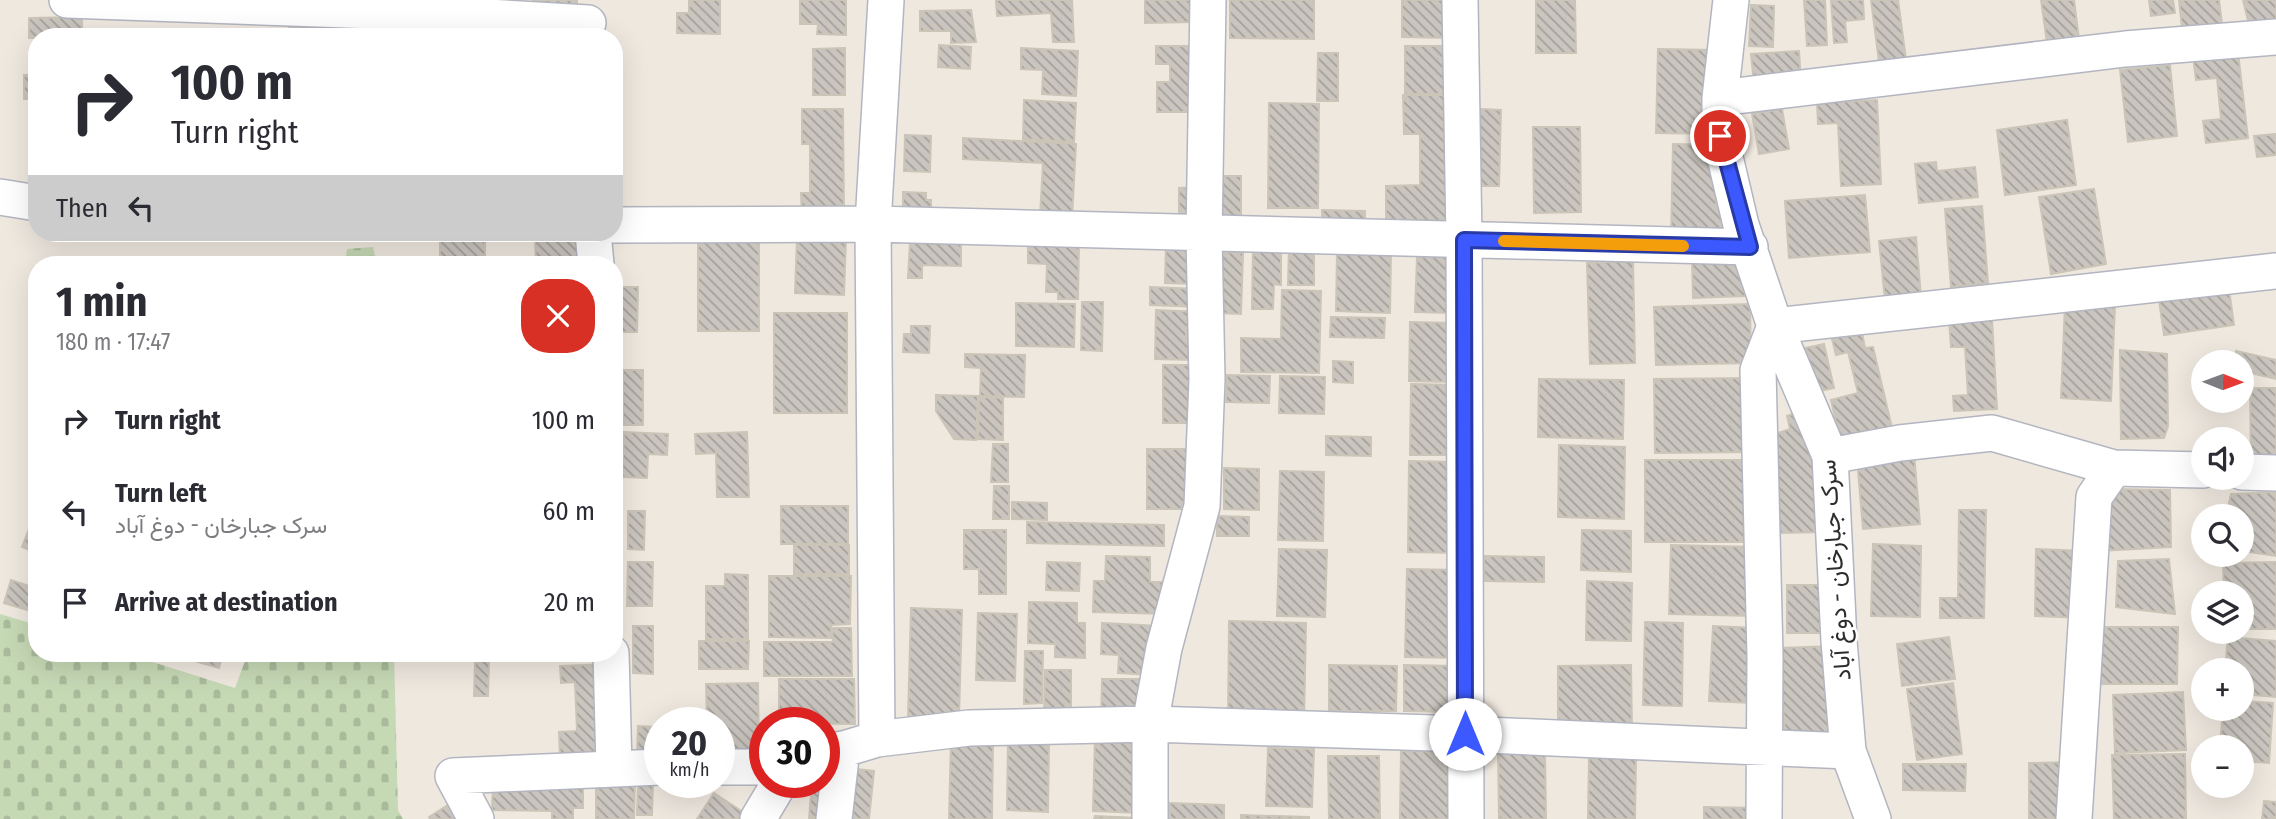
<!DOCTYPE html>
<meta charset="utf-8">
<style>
:root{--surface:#fff;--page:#f7f7f7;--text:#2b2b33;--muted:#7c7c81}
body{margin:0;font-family:"Fira Sans Condensed",Vazirmatn,sans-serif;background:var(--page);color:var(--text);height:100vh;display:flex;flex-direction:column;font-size:26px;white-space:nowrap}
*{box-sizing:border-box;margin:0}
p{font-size:23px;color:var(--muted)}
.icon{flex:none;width:38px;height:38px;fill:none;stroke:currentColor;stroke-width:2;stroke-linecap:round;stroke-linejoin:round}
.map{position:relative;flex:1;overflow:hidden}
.side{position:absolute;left:28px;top:256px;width:595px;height:406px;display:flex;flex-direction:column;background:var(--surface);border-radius:28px;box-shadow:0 7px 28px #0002}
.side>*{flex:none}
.hud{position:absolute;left:28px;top:28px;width:595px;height:214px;border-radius:28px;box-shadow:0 7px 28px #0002;background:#fff;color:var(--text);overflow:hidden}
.needle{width:46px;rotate:91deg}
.fabs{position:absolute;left:2191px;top:350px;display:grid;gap:14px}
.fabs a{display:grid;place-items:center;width:63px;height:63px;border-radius:50%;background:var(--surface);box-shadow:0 7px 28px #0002;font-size:35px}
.speed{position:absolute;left:644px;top:707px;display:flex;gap:14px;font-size:35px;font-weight:700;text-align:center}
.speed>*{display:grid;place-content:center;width:91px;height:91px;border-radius:50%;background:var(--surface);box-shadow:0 7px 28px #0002;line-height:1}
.speed small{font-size:18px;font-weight:400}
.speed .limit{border:10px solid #d22;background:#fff;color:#111}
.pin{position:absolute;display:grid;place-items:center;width:60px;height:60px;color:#fff;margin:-30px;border:4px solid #fff;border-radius:50%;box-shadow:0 2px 7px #0007}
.me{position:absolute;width:77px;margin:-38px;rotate:0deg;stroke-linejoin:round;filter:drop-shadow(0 0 5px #0008)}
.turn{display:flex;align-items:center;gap:24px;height:147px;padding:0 28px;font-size:32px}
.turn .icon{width:91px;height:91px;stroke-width:2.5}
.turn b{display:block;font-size:49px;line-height:60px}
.then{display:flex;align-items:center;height:66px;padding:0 28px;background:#0003;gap:14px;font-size:26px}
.round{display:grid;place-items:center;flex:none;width:74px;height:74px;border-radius:28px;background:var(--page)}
.headline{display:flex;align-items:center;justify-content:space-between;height:119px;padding:0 28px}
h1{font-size:42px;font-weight:700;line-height:52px}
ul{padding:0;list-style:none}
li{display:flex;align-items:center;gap:21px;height:91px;padding:0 28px}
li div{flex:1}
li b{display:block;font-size:26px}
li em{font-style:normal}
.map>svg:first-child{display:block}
.cemetery{fill:url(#cemetery-stones)}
.building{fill:url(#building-back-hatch);stroke:#cbc5b8;stroke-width:2}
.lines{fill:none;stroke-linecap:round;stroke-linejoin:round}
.street-casing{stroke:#b3b5c1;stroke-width:38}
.street{stroke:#fff;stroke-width:35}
.route-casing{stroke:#273aa6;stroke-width:18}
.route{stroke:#3c59ff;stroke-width:12}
.slow{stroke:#f59e0b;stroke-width:12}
.labels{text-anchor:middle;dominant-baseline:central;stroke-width:5;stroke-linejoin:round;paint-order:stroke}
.street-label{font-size:24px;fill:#2d2d2d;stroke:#fff}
</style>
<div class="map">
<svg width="2276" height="819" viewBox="0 0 2276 819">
<defs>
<pattern id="cemetery-stones" width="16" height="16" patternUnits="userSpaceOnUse" patternTransform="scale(1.75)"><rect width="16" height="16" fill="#c6d9b5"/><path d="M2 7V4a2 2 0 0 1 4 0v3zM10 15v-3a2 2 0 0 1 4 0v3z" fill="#aabb9c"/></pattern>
<pattern id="building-back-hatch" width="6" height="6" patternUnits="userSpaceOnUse" patternTransform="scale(1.75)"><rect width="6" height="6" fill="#cac5be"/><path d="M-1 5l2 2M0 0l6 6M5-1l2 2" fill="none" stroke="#a4a09b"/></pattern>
</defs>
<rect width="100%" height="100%" fill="#efe8df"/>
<!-- cemetery -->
<path class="cemetery" d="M373,247L377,264H345L347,249Z
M0,614L37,625V653H124L235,688L248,653H394L398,810L403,819H0Z"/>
<!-- building -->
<path class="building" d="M533,0H577V11L533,12Z
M689,0H720V34L677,33V13H689Z
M800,0H846V35L817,34L818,24H800Z
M996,0H1072L1074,42H1053L1051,13L997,16Z
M1145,0H1193V22L1145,23Z
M1230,0H1314V39L1230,38Z
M1402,0H1451L1450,38L1402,37Z
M1536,0H1575L1576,53H1536Z
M1804,0H1825L1827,45L1807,46Z
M1831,0H1863L1864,19L1845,21L1847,42L1834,43Z
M1871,0H1898L1906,59L1879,62Z
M2041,0H2074L2079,39L2047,43Z
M2149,0H2173L2175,13L2151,16Z
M2179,0H2219L2222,24L2182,28Z
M2243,0H2276V23L2250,29Z
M1751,5L1774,6L1773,47L1749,46Z
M971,10L976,42L951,43V31H920V11Z
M82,17V37L29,38V18Z
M331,26V37H289V27Z
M441,27V37H394V28Z
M158,29H177V37H157Z
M334,29H368V37H334Z
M939,45L971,47L970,69L938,67Z
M1156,46H1193L1194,112H1157V82H1170V64H1156Z
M1405,46H1454V94H1405Z
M845,48V95H813V49Z
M1021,48L1078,51L1076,96L1042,94L1043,70L1021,69Z
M1658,49L1719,50L1717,134L1656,133Z
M1799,51L1801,81L1754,84L1751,54Z
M2238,52L2248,138L2206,143L2203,121L2221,119L2217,78L2196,80L2193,57Z
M1318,53H1338V101H1317Z
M2170,65L2177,136L2128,142L2120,70Z
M24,75H37V99H24Z
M1403,95H1457V235L1386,236V186L1420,185V134H1404Z
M1024,100L1076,103L1074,142L1023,139Z
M1877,100L1881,184L1841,186L1838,123L1818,124L1817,103Z
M1269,103L1319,104L1318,208H1268Z
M802,109H843L844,218L802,219L801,193H810V144H802Z
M1480,109L1501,110L1499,186H1479Z
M1782,109L1789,149L1759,154L1752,114Z
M2067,120L2076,185L2005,195L1997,130Z
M1533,127H1580L1581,212L1534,213Z
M2276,134V155L2257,157L2254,136Z
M905,135L931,136L930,172L904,171Z
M963,138L1076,144L1072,218L1040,216L1043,163L963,159Z
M1673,144L1718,145L1716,208H1734L1733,238L1671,237Z
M1936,162L1937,171L1975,167L1978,197L1919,203L1915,164Z
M1221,176H1241V226H1220Z
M1198,187V226L1179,225V188Z
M2094,189L2106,264L2051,274L2039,197Z
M903,192L926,193V200H931V220L903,219Z
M1865,195L1870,252L1789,258L1785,201Z
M1982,206L1988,283L1951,287L1945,209Z
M1322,210L1365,211V232L1322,231Z
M590,236L591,264H536L535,238Z
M1916,237L1921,296L1885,300L1879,241Z
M759,238V331H698V239Z
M797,238L846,239L844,295L795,293Z
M440,240H485V264H451V260H440Z
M910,242L961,243V266L922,265V278H908Z
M1028,242L1079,243L1078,299H1058V292H1046L1047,264L1028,263Z
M1166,243L1200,245L1198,284L1165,283Z
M1289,245L1314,246V285H1288Z
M1253,249L1281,250V285L1274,284L1273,309H1252Z
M1221,252L1243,253L1241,314L1219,313Z
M1337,252H1391L1390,313L1336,311Z
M1417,257H1455L1453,313L1415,312Z
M1743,258L1745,296L1693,298L1692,259Z
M1633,261L1635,363L1590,364L1587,263Z
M617,287H638L637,332H616Z
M1150,287L1200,289L1199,307L1150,305Z
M2229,289L2234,325L2164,335L2159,300Z
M1282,290L1321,291L1319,373L1241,372V338L1281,339Z
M1082,302H1103L1102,351L1081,350Z
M1016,303L1075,304L1074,347L1016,346Z
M1750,304L1751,363L1656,365L1654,307Z
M2065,304L2115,306L2111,401L2061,398Z
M1156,310L1200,312L1199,328L1186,327V337H1193V360L1155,359Z
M774,313H847V413H774Z
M1331,317L1385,318L1384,338L1330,337Z
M1992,318L1997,409L1954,411L1953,396L1968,395L1965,347H1951L1949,321Z
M1410,322L1455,323L1454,382L1409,381Z
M911,326H930L929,353L903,352L904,334H911Z
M1861,328L1865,348L1873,347L1893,432L1841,444L1831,400L1858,393L1848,352L1836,355L1831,335Z
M1824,344L1834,388L1806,394L1796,350Z
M2120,350L2167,354L2168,426L2164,438L2121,439Z
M2236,351L2276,360V379L2242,371V362H2234Z
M965,354L1025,355L1024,397L980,396L981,368L965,367Z
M1333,361L1353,362V383L1333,382Z
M1163,365H1202V423H1163Z
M623,370H643V425H623Z
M1227,375L1270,376L1269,403L1226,402Z
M1280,376L1325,377L1324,414L1279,413Z
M1753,378L1754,452L1655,453L1654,379Z
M1539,379L1624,380L1623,439L1538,437Z
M1411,384L1457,385L1456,455H1410Z
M2250,388H2276V462H2251Z
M936,395L978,396L976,440L954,439L936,411Z
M979,397L1003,398V440L978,439Z
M1807,409L1825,532L1776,533L1766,437L1790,429L1787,416Z
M624,432L668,434L667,455L648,454L647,478L622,477Z
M747,432L749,497H717L716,453L696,454L695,434Z
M1326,436L1371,437V456L1326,455Z
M993,444H1008V482H991Z
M1559,445L1625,447L1624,519L1558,517Z
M1147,449H1195V509H1147Z
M1914,453L1920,524L1863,529L1857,459Z
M1645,460H1749V542H1645Z
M1409,461L1458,462L1456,553L1408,552Z
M1224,468L1259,469V510L1224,509Z
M1280,471L1324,472L1323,541L1278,540Z
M994,486H1009V519H993Z
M2114,489L2170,490L2171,547L2100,551Z
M2276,492V556L2242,551V516H2226L2231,494Z
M1012,502L1047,503V520L1012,519Z
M781,506H848V544H781Z
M1959,510H1986L1984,618H1940V598H1958Z
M628,511H645L644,550L628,549Z
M1217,516L1249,517V536H1217Z
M1027,522L1164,525V546L1027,543Z
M29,529L37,532V553L22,547Z
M964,530H1006V594H979V569H964Z
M1582,530L1631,531V572L1581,570Z
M1873,544L1921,546L1920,617L1871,616Z
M794,545H849V574H794Z
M1671,545L1755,547L1753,616L1669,614Z
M1279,549L1327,550L1325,617L1277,616Z
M2036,549L2086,551L2084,618L2035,616Z
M1106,556L1150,557V582H1168V614L1093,612L1094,581H1105Z
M1484,556L1544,557V582L1484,581Z
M2169,559L2175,614L2116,607L2118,561Z
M37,561V613L4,603L11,580L29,586Z
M628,562H653L652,606H627Z
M1047,562L1080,563L1079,591L1046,590Z
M2276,562V629H2242V593H2224L2223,563Z
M1407,569L1460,570L1458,658L1405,657Z
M725,574L748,575V639H706V586H725Z
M769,576H851L850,624L831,625V638L769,637Z
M1587,581L1632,583L1631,641L1586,640Z
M1787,585H1828L1827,633H1787Z
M1029,602L1077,603V623H1085V658L1055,657V644L1028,643Z
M911,608L962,610L959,718L908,717Z
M978,613L1017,614L1015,681L976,680Z
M1229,621L1306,623L1304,723L1228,721Z
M1645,622L1683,623L1682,706L1643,705Z
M1102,623L1160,626L1152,675L1118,673L1119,655L1101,654Z
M633,626H653V674L633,673Z
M1713,626L1756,628L1752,703L1709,701Z
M2099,627H2178L2177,684H2099Z
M832,628H851L852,676H764V642H833Z
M1949,637L1955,679L1902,686L1897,644Z
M2228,637L2276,641V697L2242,694V670H2225Z
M699,641H749L748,669H699Z
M1834,646L1837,740L1785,741L1780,648Z
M1025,651H1043L1042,703L1024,704Z
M177,653H223L219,668L177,656Z
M557,653H606L607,659L557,661Z
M475,661H489L488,696H474Z
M608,664L611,757L560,759L559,732L577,731L575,682L561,683L560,666Z
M1329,665L1397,666L1396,711H1329Z
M1404,665L1458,666L1457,712L1404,711Z
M1631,665L1632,729H1558V666Z
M1045,670H1071V718L1044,717Z
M779,679H854L855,724L779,723Z
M1102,679H1150L1139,721H1101Z
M758,683L759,751H719V723H707L706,684Z
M1953,683L1962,754L1917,760L1907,689Z
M2183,692L2186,750L2115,753L2113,695Z
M2242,701L2273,703L2269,763L2242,761V747H2220L2223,709H2242Z
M638,726L657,727L656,756L637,755Z
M1095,736L1141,737L1139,813L1093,811Z
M951,738L993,739L992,819H949Z
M1008,739L1049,740L1048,812L1007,810Z
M1268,748L1314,749L1312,807L1266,806Z
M1498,750H1545L1546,819H1499Z
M1401,751L1460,752L1459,819H1400Z
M2185,754L2186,819H2114L2112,755Z
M1328,756H1379L1380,819H1329Z
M1589,756H1636L1635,819H1588Z
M2075,762L2070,819H2029V763Z
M1903,764H1966L1965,791L1903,790Z
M856,769L874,771L869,819H851Z
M493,781L583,783V808H573V819H552V811L492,810Z
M596,782H635L634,819H596Z
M812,782H824L831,819H809Z
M638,783H653L652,815H637Z
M714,793L752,818L751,819H697Z
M456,800L468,819H430L429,817Z
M2264,801L2276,802V819H2262Z
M1170,803L1224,805V819H1170Z
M1704,807L1759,808L1758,819H1704Z
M1241,815L1309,817V819H1241Z
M1095,816L1138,818V819H1094Z"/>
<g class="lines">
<defs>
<path id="street" d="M67,0L403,12L588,23
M1460,0L1464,240L1466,819
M1731,0L1720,98V136L1741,225L1775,326L1830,456L1839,641L1848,751L1873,819
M1720,98L2125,49L2276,37
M0,197L37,203
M614,225L873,224L1750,247
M593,233L596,264
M1830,456L1900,443L1992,433L2114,468
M2242,472L2276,473
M611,653L614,767
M877,739L873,224L886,0
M824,755L877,739L969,728L1150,724L1465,734L1848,751
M719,767H765
M476,819L453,776L660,767
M758,819L780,782
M834,819L842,749
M1150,819V724L1164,648L1202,506L1207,379L1204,235L1208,0
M1764,819L1765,656L1758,370L1775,326L2276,271
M2074,819L2094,497L2114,468L2203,470"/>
</defs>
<!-- street casing -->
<use href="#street" class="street-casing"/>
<!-- street -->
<use href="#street" class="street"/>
</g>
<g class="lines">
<defs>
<path id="route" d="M1465,734L1464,240L1750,247L1720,136"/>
</defs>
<!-- route casing -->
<use href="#route" class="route-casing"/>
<!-- route -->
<use href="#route" class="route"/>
<!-- slow -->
<path class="slow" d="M1504,241L1683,246"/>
</g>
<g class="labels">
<!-- street labels -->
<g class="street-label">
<text transform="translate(1835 570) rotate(-94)">سرک جبارخان - دوغ آباد</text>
</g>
</g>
</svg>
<div class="fabs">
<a><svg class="needle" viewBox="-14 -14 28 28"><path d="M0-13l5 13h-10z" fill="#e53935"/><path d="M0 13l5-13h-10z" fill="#7c7c81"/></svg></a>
<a><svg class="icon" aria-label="sound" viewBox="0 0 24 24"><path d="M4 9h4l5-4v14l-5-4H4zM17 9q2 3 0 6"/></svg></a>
<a><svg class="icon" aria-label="search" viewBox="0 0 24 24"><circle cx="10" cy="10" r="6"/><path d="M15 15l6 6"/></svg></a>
<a><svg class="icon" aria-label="layers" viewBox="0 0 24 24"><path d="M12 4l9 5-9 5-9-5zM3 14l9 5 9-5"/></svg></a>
<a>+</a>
<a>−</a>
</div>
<div class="speed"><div>20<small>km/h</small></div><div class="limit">30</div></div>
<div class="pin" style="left:1720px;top:136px;background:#d93025"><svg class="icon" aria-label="arrive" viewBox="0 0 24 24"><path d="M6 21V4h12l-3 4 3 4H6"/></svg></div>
<svg class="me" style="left:1465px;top:734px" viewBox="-20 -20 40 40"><circle r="19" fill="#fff"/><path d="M0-13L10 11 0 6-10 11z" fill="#3c59ff"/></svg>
<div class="hud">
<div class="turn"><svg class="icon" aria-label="right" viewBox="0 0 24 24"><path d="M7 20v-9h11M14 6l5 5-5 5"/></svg><div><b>100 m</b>Turn right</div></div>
<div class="then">Then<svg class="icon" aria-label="left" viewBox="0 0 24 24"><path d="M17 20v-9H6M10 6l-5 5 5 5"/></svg></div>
</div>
<section class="side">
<div class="headline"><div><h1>1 min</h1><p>180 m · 17:47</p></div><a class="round" style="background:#d93025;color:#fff"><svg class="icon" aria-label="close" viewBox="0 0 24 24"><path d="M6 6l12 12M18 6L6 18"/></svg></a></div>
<ul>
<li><svg class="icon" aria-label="right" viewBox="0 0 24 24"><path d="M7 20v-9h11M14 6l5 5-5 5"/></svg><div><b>Turn right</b></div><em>100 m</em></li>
<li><svg class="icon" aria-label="left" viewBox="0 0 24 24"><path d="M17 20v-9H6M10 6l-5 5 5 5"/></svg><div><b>Turn left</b><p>سرک جبارخان - دوغ آباد</p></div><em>60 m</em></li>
<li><svg class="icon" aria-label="arrive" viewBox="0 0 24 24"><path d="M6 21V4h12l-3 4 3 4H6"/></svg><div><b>Arrive at destination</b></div><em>20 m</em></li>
</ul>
</section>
</div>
